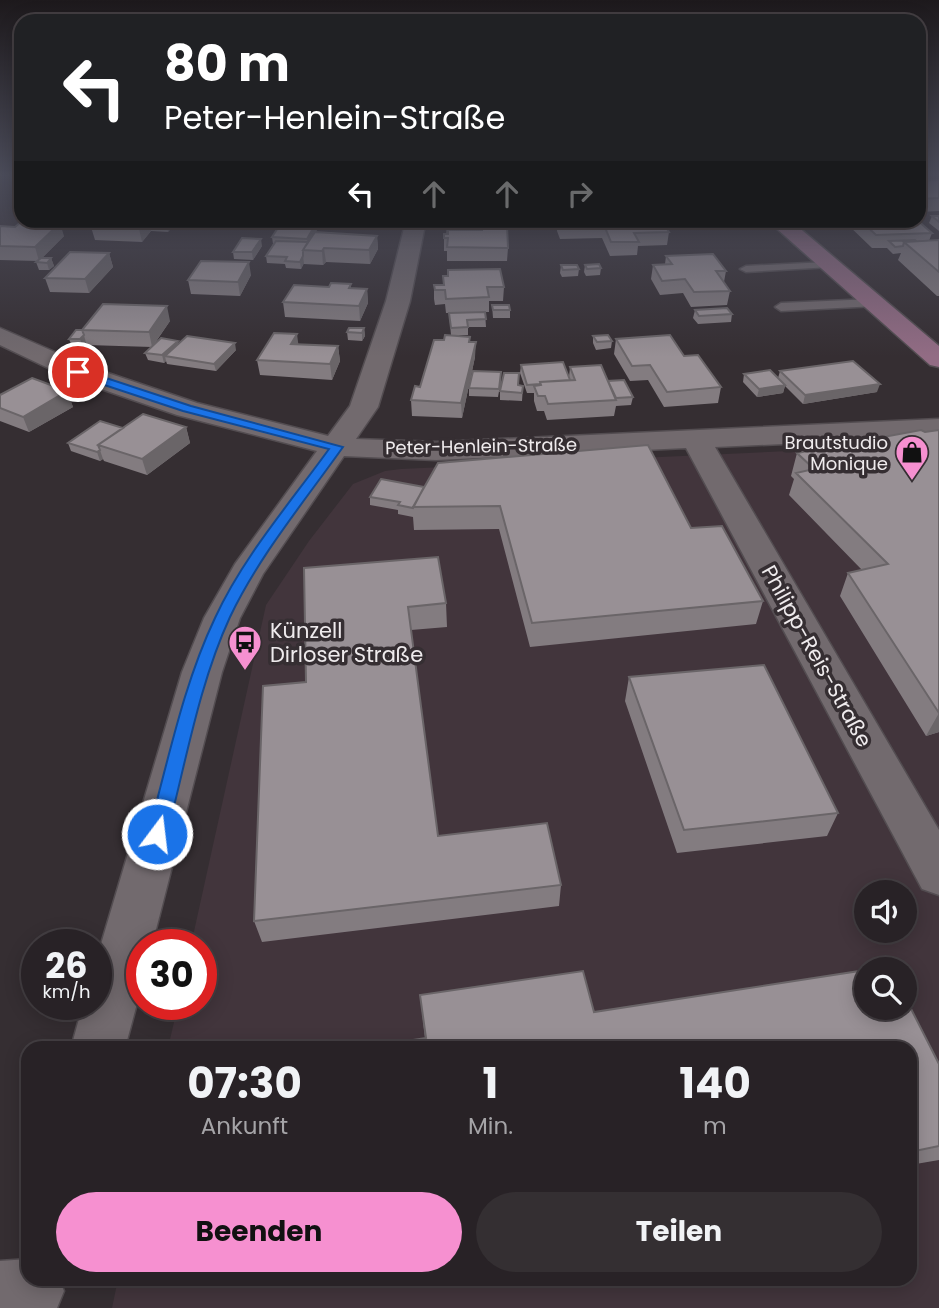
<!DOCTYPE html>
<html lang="de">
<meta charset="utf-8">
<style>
:root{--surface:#282226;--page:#342f32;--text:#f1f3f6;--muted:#a5a4a7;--line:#443f43;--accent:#f690d0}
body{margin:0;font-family:Poppins,sans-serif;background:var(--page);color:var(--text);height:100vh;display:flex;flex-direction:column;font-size:26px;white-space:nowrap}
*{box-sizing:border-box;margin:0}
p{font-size:23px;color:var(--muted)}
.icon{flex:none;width:38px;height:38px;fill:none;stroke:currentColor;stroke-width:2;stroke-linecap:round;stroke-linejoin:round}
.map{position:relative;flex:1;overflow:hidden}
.panel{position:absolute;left:21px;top:1041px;width:896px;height:245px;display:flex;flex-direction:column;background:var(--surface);border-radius:21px;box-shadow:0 4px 18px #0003,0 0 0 2px var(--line)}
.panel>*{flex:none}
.banner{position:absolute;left:14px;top:14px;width:912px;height:214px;border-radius:21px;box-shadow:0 4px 18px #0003,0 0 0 2px var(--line);background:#202124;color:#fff;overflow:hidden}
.controls{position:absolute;left:854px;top:880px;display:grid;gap:14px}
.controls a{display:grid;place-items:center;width:63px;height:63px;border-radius:50%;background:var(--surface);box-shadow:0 4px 18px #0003,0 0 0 2px var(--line);font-size:35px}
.speed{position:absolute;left:21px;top:929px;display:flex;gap:14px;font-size:35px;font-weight:700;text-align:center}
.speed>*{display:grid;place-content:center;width:91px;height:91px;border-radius:50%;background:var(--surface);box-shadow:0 4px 18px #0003,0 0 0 2px var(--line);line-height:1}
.speed small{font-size:18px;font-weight:400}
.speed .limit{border:10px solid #d22;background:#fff;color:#111}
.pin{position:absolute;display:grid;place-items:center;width:60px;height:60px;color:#fff;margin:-30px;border:4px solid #fff;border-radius:50%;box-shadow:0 2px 7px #0007}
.me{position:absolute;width:77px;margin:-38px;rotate:15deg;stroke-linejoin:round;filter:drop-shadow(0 0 5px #0008)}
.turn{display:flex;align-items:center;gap:24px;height:147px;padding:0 35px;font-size:32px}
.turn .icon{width:91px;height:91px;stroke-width:2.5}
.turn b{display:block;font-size:49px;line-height:60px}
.lanes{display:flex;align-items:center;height:66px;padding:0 35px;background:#0003;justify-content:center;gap:35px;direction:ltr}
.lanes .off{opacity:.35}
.eta{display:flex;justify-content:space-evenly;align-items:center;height:119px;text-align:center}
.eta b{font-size:42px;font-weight:700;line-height:49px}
.cta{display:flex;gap:14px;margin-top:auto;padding:14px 35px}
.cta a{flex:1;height:80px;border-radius:42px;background:var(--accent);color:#111;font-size:28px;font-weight:700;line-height:80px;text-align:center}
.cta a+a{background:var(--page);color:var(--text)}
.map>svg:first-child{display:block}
.built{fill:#42353c;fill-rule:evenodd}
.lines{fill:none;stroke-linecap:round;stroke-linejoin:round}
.service-casing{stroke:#534d51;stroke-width:3}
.minor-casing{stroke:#534d51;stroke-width:3}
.secondary-casing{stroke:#534d51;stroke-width:3}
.service{fill:#726a6e;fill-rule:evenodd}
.minor{fill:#726a6e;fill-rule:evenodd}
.secondary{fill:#926c84;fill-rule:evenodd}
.wall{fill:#837c80}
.shaded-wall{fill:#6a6568}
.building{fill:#989095;stroke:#6a6568;stroke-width:2}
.route{fill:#1a73e8;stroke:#114b97;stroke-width:2}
.labels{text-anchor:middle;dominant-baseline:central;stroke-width:7;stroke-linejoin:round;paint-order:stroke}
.far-poi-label{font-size:18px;fill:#efebed;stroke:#352e32;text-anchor:end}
.far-street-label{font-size:18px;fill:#efebed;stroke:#352e32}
.poi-label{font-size:21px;fill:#efebed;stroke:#352e32;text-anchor:start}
.street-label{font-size:21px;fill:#efebed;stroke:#352e32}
</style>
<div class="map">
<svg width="939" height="1308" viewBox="0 0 939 1308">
<rect width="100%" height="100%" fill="#352e32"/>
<!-- built -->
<path class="built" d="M939,444V1308H112L118,1279H910V1048H168L178,1005L201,1004V945H191L266,605L309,541L353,484L385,471L401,469ZM866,892H905V931H866ZM866,970H905V1008H866Z"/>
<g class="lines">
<defs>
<path id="service" d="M827,262L833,265L831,267L746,272L740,269L746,266Z
M872,299L876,300V306L781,311L775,307L781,303Z"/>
<path id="minor" d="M406,220H426L410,301L378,407L356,439L436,442L939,419V437L715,447L939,830V895L922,889L686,448L436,460L344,456L263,574L240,618L222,672L152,945H142V985L125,1048H71L83,1004H96V961L182,672L204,618L235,564L317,451L177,415L69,378L0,345V328L87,366L197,403L328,436L350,406L386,301Z
M28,1259V1279H59L64,1291L57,1308H0V1261Z"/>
<path id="secondary" d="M767,220H790L939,346V367L930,365Z"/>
</defs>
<!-- service casing -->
<use href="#service" class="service-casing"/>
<!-- minor casing -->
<use href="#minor" class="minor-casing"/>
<!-- secondary casing -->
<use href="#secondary" class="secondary-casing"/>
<!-- service -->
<use href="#service" class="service"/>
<!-- minor -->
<use href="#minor" class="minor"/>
<!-- secondary -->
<use href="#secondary" class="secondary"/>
</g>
<!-- wall -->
<path class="wall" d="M939,180V211L919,212V181Z
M932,216H939V231L929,223Z
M98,220H175L176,222L168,232L151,231L142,242L95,240L91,227Z
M283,220H319L320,225L315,232L377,236L378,249L370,264L326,262L323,265L304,264V263L301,269L286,268L285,264L267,263L266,256L273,244L272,237Z
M558,220H608L610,226L622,222V220H662L669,232L667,245L638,246L637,255L610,256L602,238L560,239L557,231Z
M846,220H917L932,233L929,241L939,240V296H937L898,260L901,253L893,254L887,248H872L846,223Z
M0,226L64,236L42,258H51L54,266L49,270H39L36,262L38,261L0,260Z
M472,230L508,248L507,261H447V251H444V238Z
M262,246L253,260L234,259L233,252Z
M109,253L113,267L89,293L50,292L45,278Z
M666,256L726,271L724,282L730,291L727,305L691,307L683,293L660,295L651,279L653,265L665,264Z
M561,265L579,269L578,276L562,277L560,273Z
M585,265L601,268L600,275L586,276L584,272Z
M251,275L240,296L191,294L188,280Z
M443,276L504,287L503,301H489V312H485L486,327H468V335H451L449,313H446L445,304L435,305L434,299V285H443Z
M351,284V288L367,289L368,303L360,321L285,317L283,302L329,287Z
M492,305L510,310V318H493Z
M695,310L732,314L731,322L698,324L693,318Z
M170,321L153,346L179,343L236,350L216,371L167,364L166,361L164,363L148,360L145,353L152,347L87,345L86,343L83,347H72L69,339L82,330Z
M364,328L365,336L362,341L348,340L347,332Z
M593,336L612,341L611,348L596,350L593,343Z
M616,339L684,356L721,387L718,403L664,407L648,380L630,381L614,354Z
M470,342L475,357L462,418L412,416L411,400L420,387Z
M298,344L338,346L340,361L332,380L260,375L257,360Z
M521,365L569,377L570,367L608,381L633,397L631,405L616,406L614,416L547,420L544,411H537L534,401V393H527L520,373Z
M780,371L877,392L803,404L785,386L783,393L757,397L743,382L744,374L778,378Z
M501,380L498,397L469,396V388Z
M518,385L523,386L522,401L500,400V391Z
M67,391L73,407L29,432L0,421V395Z
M186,427L190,443L147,475L104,461L103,459L100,461L71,451L68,443L123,428Z
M939,430V732L926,736L840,596L848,573L862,570L789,495L794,479L791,476L797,453Z
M424,487L691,528L763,601L756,624L530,647L499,529L414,530L413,517L398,514V510L370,505V497Z
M304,568L446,603L447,627L411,630L438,836L561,885L559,906L262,942L254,921L306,682Z
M629,677L838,813L827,836L677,853L625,701Z
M866,970V1008H905V997L939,1064V1160L910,1165V1048H361L425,1038L420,995L583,971L594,1012Z"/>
<!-- shaded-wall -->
<path class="shaded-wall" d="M146,220H149L151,231L142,242L139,229Z
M165,220H175L176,222L168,232Z
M318,220H319L320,225L308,246L307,239Z
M60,223L64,236L39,261L35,247Z
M377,236L378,249L370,264L369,250Z
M261,239L262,246L253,260L252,252Z
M324,248L326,262L323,265L322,251Z
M109,253L113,267L89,293L85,279Z
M303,256L304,263L301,269L300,262Z
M51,258L54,266L49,270L47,263Z
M249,262L251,275L240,296L238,282Z
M367,289L368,303L360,321L359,306Z
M167,306L170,321L152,347L149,332Z
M364,328L365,336L362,341V333Z
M297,334L299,349L291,344Z
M84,335L86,343L83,347L80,339Z
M178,341L180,349L165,356L166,361L164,363L162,355Z
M476,342L475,357L462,418L461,403Z
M235,343L236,350L216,371L214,364Z
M338,346L340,361L332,380L330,364Z
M880,384L877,392L803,404L805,395Z
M785,385L783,393L757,397L759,389Z
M67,391L73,407L29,432L23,417Z
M186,427L190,443L147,475L142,459Z
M100,450L103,459L100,461L97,452Z
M939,713V732L926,736Z"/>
<!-- building -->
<path class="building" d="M939,180V198L919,199V181Z
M932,216H939V222Z
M98,220H146L139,229L91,227Z
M283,220H318L307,239L272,237Z
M559,220H608L610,226L611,222H624V220H662L669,232L634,233L639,242H611L604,225L561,226Z
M860,220H917L932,233L876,235Z
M21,222L60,223L35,247L0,246V226L15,227Z
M448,222H472V230H448L447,234Z
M482,226H507L508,248L447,247L448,238H444V234H448V230H482Z
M315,232L377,236L369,250L324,248L322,251L303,250Z
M242,238L261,239L252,252H233Z
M915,240L916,241L904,242L903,246L895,247L889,241Z
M939,240V272L904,242Z
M276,241L308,242L303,250V256L300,262L285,261L287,257L266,256Z
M70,252L109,253L85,279L45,278Z
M713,254L726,271H716L730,291L694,292L685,279L662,281L653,265L672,264L666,256Z
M41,258H51L47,263L36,262Z
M201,261L249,262L238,282L188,280Z
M599,264L601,268L587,269L585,265Z
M561,265H577L579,269L563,270Z
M500,269L504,287H487L489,297L446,299L445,290H435L434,285H444L443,276H448V270Z
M331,283L351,284L349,288L367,289L359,306L283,302L294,285L329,287Z
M103,304L167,306L149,332L82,330Z
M492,305H509L510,310H493Z
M727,308L732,314L699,316L695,310Z
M485,312L486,319L467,320L468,327L451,328L449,313Z
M349,328H364L362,333L347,332Z
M76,330H82L84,335L80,339H69Z
M274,333L297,334L291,344L338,346L330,364L257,360Z
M445,335L470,337L469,342H476L461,403L411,400L415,386L420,387L434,340H444Z
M608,335L612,341L597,342L593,336Z
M670,335L684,356L698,355L721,387L667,392L650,365L632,366L616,339Z
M187,336L235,343L214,364L165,356Z
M161,338L178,341L162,355L145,353Z
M853,361L880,384L805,395L780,371Z
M563,362L570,380L540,382V384L527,385L521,365Z
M601,365L616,400L548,404L545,396H538L534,386L541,385L540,382L575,380L570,367Z
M770,370L785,385L759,389L744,374Z
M473,371L501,372L499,389L469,388Z
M504,373H519L518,385L523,386L522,393L500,391Z
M32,378L67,391L23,417L0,408V395Z
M624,380L633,397L616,398L608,381Z
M143,414L186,427L142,459L98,445Z
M100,421L123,428L98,445L100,450L97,452L68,443Z
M921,430L925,432L939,430V713L848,573L888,564L796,473L814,469L797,453Z
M648,445L691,528L722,526L763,601L532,623L500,506L413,507L438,463Z
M381,479L424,487L413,508L398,505L400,502L370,497Z
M438,557L446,603L408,607L438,836L547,823L561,885L254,921L263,686L306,682L304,568Z
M764,665L838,813L684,830L629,677Z
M889,966L891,970H868Z
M866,970V1008H905V997L939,1064V1146L910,1152V1048H361L426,1038L420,995L583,971L594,1012Z"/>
<!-- sky -->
<linearGradient id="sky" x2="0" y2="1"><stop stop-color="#1d191c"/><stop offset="0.49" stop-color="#4b4c5a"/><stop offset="1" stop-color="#4b4c5a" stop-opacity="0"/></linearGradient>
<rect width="939" height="357" fill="url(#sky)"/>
<!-- route -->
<path class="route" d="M74,370H82L191,406L343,447C304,502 259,556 230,617C199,684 186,762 167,834L164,839L157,842L150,839L148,834C168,762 183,685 215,618C243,557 290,503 329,449L183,411L74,375Z"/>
<!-- icons -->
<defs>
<symbol id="shop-pin" viewBox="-11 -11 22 30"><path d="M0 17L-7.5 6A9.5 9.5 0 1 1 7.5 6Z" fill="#f690d0" stroke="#352e32"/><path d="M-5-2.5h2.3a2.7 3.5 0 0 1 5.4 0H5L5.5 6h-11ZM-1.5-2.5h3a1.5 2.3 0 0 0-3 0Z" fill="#111"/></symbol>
<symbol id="bus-pin" viewBox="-11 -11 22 30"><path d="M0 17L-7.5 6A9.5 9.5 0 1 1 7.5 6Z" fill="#f690d0" stroke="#352e32"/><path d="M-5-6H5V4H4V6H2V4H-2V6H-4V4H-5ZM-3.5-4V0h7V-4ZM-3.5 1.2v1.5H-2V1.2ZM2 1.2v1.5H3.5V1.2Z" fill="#111"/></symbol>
</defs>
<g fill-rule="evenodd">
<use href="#shop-pin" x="893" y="433" width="38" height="52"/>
<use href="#bus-pin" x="226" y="623" width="38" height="52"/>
</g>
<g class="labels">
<!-- far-poi labels -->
<g class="far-poi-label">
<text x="888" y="442">Brautstudio<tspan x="888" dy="21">Monique</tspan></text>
</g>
<!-- far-street labels -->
<g class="far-street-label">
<text transform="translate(481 446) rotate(-1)">Peter-Henlein-Straße</text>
</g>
<!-- poi labels -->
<g class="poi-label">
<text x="270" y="630">Künzell<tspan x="270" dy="24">Dirloser Straße</tspan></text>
</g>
<!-- street labels -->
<g class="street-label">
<text transform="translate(817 656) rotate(61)">Philipp-Reis-Straße</text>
</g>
</g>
</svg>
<div class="controls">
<a><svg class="icon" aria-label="sound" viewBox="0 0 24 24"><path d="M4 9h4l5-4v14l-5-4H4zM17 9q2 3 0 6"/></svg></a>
<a><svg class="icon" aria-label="search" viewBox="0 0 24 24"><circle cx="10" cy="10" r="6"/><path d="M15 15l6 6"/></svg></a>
</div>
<div class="speed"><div>26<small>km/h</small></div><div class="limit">30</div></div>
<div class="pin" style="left:78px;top:372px;background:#d93025"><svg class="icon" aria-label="arrive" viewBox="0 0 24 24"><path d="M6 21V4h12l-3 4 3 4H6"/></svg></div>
<svg class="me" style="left:157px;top:834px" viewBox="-20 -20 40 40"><circle r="17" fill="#1a73e8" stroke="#fff" stroke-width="3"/><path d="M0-11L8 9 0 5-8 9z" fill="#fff"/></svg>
<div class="banner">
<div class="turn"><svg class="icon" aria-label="left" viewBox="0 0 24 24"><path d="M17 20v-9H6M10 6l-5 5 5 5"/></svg><div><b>80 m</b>Peter-Henlein-Straße</div></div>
<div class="lanes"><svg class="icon" aria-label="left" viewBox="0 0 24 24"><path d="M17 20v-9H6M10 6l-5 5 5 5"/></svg><svg class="icon off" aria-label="ahead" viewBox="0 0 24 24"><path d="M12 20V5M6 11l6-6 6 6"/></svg><svg class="icon off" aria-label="ahead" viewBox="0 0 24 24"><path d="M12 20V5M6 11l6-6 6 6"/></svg><svg class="icon off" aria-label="right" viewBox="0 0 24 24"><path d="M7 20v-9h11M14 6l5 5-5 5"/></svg></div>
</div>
<section class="panel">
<div class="eta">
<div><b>07:30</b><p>Ankunft</p></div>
<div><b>1</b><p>Min.</p></div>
<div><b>140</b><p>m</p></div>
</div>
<div class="cta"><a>Beenden</a><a>Teilen</a></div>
</section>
</div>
